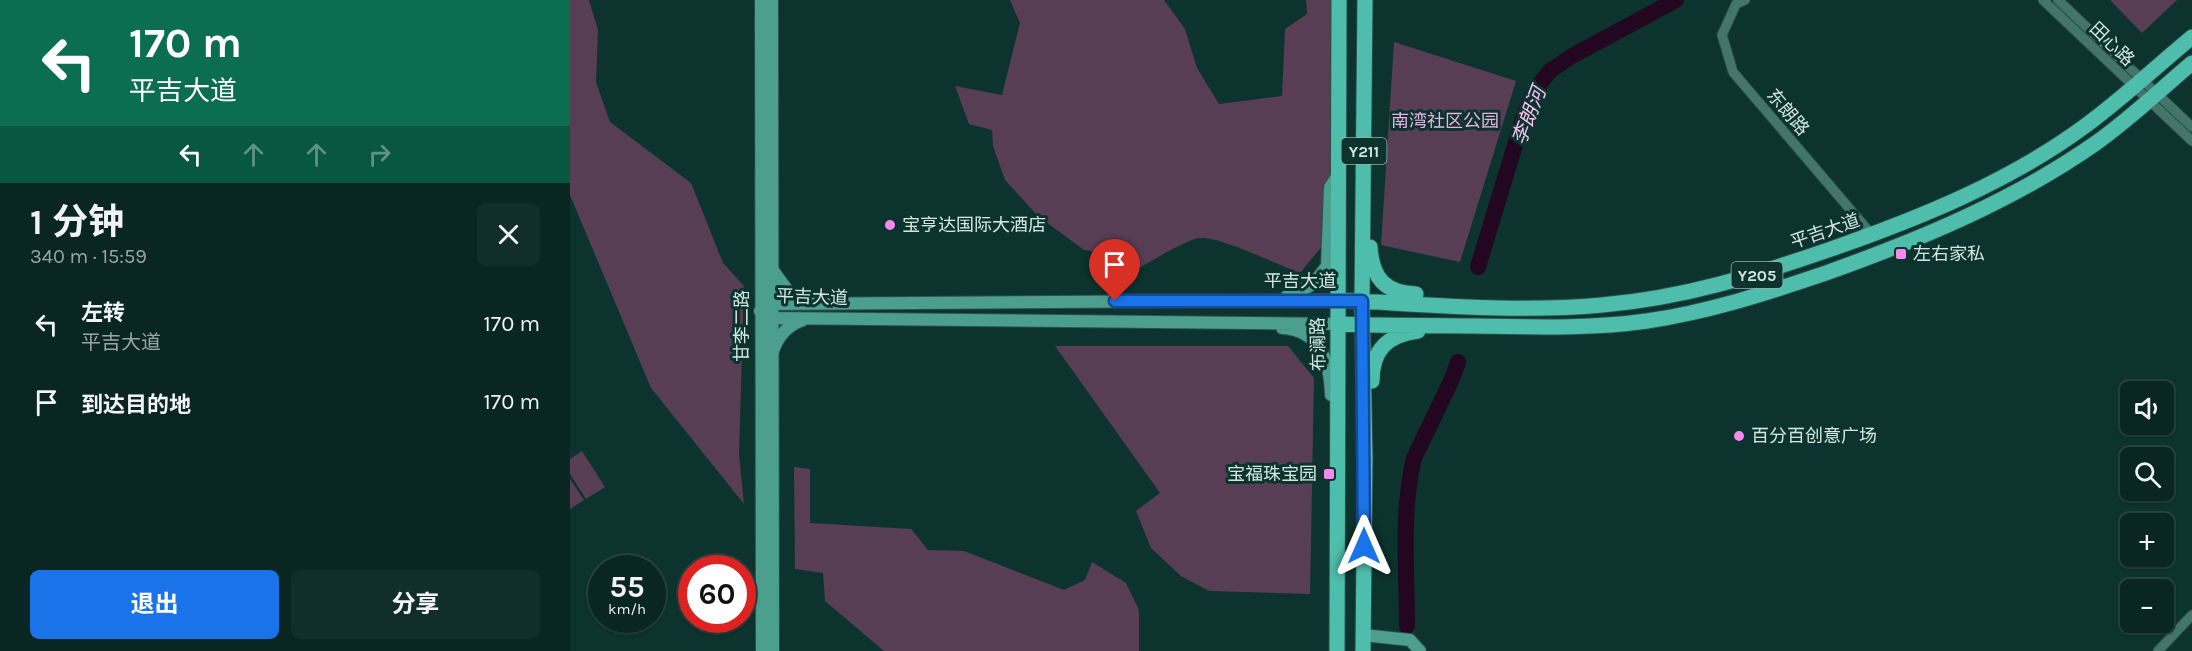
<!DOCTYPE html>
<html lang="zh">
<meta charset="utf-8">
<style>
:root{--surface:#092622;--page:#122e2a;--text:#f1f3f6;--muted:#99a5a5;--line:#294340;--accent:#1a73e8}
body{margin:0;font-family:Karla,"Noto Sans SC",sans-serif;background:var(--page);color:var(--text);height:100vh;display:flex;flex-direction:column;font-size:22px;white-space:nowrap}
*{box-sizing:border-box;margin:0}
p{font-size:20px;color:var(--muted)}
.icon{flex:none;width:33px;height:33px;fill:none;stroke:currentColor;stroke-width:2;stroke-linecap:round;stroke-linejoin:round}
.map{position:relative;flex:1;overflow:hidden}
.side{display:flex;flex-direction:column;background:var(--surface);width:570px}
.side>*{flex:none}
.hud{background:#0b6e4f;color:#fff;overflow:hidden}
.fabs{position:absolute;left:1550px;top:381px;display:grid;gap:12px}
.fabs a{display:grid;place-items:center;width:54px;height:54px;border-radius:9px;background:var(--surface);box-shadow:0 2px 4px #0004,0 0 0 2px var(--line);font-size:30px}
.speed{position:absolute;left:18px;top:555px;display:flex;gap:12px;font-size:30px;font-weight:700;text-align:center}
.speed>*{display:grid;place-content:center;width:78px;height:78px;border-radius:50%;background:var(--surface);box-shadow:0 2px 4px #0004,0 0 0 2px var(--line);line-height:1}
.speed small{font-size:15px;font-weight:400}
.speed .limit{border:9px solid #d22;background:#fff;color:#111}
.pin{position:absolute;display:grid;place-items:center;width:51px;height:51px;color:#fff;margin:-62px -26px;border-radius:50% 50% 50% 0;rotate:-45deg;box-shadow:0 0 6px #0007}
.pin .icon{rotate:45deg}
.me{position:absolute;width:66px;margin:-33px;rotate:0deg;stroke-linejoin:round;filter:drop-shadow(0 0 4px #0008)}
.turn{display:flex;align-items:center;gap:21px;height:126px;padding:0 30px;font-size:27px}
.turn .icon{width:78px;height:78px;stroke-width:2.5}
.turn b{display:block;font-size:42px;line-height:51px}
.lanes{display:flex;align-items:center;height:57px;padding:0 30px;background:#0003;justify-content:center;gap:30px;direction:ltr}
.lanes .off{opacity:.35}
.round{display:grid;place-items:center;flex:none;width:63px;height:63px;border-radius:9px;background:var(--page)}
.overview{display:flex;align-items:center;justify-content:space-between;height:102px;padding:0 30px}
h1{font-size:36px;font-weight:700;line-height:45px}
.cta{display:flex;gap:12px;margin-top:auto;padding:12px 30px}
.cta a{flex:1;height:69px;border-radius:9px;background:var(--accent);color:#fff;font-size:24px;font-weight:700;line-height:69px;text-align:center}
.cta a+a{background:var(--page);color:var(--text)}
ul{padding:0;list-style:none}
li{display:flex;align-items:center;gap:18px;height:78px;padding:0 30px}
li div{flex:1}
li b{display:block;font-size:22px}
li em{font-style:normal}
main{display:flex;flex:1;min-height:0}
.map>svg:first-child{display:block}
.green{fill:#583e55}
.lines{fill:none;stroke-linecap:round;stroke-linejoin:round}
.river{stroke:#230721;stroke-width:16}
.street-casing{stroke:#2c504a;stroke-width:11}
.secondary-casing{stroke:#2c504a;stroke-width:14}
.primary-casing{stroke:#2c504a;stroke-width:17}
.street{stroke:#44756b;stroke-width:9}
.secondary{stroke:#4c9e8f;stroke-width:12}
.primary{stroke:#4fbdab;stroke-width:15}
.route-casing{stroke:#114b97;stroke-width:15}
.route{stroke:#1a73e8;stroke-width:10}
.poi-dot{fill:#f788ec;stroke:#0c332d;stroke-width:2}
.labels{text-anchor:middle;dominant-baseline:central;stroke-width:6;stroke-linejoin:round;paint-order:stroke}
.shield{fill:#0c332d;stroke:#97b0ab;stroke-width:1.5}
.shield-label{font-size:16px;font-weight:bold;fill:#d2e6e1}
.street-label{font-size:18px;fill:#d2e6e1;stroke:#0c332d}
.park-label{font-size:18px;fill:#e9b0e2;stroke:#0c332d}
.poi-label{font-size:18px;fill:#d2e6e1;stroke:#0c332d;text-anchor:start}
.water-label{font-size:20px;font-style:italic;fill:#f9bff1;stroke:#0c332d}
</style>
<main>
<section class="side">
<div class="hud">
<div class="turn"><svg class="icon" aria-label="left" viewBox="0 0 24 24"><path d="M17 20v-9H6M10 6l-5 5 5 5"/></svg><div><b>170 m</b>平吉大道</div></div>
<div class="lanes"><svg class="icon" aria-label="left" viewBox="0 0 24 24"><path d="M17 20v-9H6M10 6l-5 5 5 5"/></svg><svg class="icon off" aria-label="ahead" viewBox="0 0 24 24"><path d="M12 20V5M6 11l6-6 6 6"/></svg><svg class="icon off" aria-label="ahead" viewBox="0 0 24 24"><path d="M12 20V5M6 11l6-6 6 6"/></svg><svg class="icon off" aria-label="right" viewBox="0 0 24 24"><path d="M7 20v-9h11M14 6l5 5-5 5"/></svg></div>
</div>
<div class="overview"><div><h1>1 分钟</h1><p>340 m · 15:59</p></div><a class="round"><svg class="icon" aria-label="close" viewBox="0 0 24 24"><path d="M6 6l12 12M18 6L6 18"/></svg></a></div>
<ul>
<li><svg class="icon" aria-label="left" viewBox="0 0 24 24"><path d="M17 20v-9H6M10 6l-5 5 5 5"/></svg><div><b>左转</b><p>平吉大道</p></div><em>170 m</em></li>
<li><svg class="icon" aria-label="arrive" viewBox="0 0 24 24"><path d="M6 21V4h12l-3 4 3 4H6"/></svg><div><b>到达目的地</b></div><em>170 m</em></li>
</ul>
<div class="cta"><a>退出</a><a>分享</a></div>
</section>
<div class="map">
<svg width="1622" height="651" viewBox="0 0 1622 651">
<rect width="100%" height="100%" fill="#0c332d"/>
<!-- green -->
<path class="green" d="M0,0H19L28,30L26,82L40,122L121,183L153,263L174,286L169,454L174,504L81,388L0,195Z
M440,0H594L615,29L627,68L649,104L712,96L715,29L737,14L736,0H764V224L753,245L730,273C708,265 650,236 630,238C617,239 578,263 564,271L544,255L514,250L468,216L435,180L423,146L422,130L399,124L385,86L432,95L450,23Z
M1540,0H1607L1572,33Z
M824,42L946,81L890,262L811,245Z
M485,346H718L744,378L740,594L639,591L611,576L581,548L566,511L590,493Z
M12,451L35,487L16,499L0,474V459Z
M224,467L240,469V523L341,529L358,550L394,551L494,590L515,580L522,562L556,583L569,610V651H314L255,601L253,573L225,569Z
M0,479L14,500L0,509Z"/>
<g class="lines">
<!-- river -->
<path class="river" d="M908,267L955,112L967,87L980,71L1002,56L1106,0
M837,626C837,570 831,512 844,458L882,379L888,362"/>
<defs>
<path id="street" d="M1175,0L1166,4L1152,35L1163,72L1302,235
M1473,0L1622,141
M1488,0L1622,127
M1588,651L1622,615"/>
<path id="secondary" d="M191,0L192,651
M202,0L203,651
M202,269L218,291L239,303
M717,296L723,295L743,284L757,266L760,187L768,175
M767,300L201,304L190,311L201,318L768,324
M712,328C751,330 760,363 761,395
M203,351C208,336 218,325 233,320
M793,635L840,640L850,651"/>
<path id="primary" d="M800,247C802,278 815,293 846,294
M767,300C854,304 944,313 1032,305C1114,298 1183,276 1261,249C1350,218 1439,182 1515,126C1552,99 1587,66 1622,37
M768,324C814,326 860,325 906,326C964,327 1020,329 1077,321C1139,312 1197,293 1256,273C1351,239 1443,201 1526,143C1560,119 1590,90 1622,63
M802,381C802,350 817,335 848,331
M767,651L769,0
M793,651L795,458L792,301L795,0"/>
</defs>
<!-- street casing -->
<use href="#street" class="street-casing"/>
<!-- secondary casing -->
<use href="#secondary" class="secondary-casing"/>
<!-- primary casing -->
<use href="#primary" class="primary-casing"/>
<!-- street -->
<use href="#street" class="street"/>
<!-- secondary -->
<use href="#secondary" class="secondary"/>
<!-- primary -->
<use href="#primary" class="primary"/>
</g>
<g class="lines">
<defs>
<path id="route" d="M545,301H792L794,546"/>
</defs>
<!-- route casing -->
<use href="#route" class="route-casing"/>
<!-- route -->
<use href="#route" class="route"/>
</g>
<!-- markers -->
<g class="poi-dot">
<circle cx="320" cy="225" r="6"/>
<rect x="1325" y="248" width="12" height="12" rx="3"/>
<circle cx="1169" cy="436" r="6"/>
<rect x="753" y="468" width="12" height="12" rx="3"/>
</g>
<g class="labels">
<!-- shield labels -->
<g class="shield">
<rect x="771.5" y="138" width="45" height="26" rx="4.5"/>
<rect x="1161.5" y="262" width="51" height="26" rx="4.5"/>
</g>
<g class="shield-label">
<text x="794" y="151">Y211</text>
<text x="1187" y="275">Y205</text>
</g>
<!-- street labels -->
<g class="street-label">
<text transform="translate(1542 44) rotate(44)">田心路</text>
<text transform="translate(1218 112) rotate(50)">东朗路</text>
<text transform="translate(1255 231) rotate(-19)">平吉大道</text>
<text x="730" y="281">平吉大道</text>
<text transform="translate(242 297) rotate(2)">平吉大道</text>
<text transform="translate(172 326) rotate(-90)">甘李二路</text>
<text transform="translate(748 344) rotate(-91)">布澜路</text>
</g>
<!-- park labels -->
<g class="park-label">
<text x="875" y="121">南湾社区公园</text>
</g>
<!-- poi labels -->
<g class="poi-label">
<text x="332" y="225">宝亨达国际大酒店</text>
<text x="1343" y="254">左右家私</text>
<text x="1181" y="436">百分百创意广场</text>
<text x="747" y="474" text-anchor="end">宝福珠宝园</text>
</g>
<!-- water labels -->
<g class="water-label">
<text transform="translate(959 116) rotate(-69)">李朗河</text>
</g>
</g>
</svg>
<div class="fabs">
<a><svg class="icon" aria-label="sound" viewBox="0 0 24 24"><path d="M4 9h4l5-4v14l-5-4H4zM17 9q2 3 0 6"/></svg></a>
<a><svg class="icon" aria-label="search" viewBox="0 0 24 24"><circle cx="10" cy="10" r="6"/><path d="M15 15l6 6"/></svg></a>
<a>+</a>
<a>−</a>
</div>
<div class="speed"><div>55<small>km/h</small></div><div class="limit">60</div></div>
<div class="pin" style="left:545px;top:301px;background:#d93025"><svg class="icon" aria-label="arrive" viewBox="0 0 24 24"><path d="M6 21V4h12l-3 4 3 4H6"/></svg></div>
<svg class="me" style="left:794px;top:546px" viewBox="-20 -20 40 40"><path d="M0-17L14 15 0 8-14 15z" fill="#1a73e8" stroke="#fff" stroke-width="4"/></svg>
</div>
</main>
